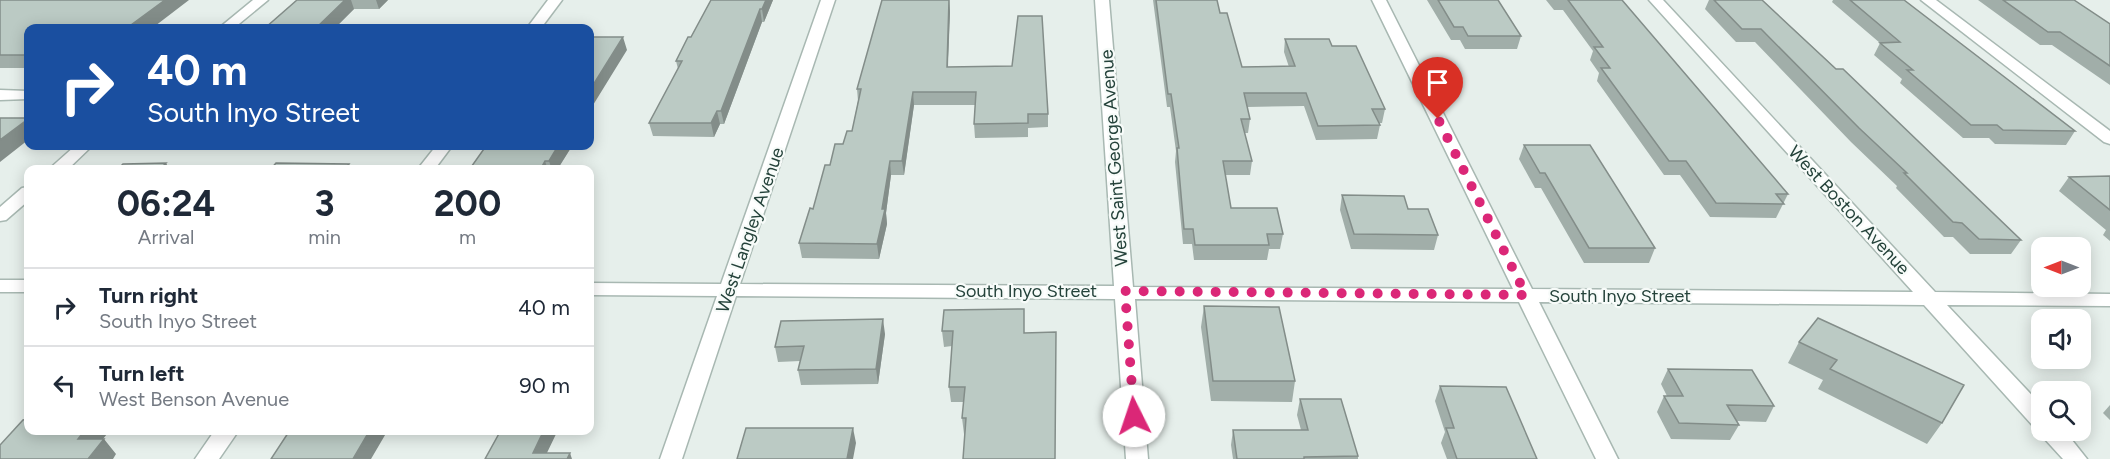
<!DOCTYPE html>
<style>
:root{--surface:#fff;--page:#f2f2f3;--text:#1f2937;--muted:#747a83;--line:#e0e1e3}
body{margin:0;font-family:Figtree,sans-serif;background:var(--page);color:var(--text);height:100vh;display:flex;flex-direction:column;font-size:22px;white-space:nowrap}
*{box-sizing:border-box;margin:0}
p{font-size:20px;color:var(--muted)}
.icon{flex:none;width:33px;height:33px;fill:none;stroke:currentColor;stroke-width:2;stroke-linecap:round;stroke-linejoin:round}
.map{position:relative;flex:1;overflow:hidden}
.panel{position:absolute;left:24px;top:165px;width:570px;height:270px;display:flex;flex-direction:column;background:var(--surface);border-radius:12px;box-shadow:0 3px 15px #0003}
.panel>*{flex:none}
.guide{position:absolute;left:24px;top:24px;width:570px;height:126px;border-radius:12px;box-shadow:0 3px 15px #0003;background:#1a4fa0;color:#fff;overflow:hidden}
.needle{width:39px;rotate:270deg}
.controls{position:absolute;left:2031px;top:237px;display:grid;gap:12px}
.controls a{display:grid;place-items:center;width:60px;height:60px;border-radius:12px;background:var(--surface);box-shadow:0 3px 15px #0003;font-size:30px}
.pin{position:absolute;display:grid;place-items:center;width:51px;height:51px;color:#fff;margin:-62px -26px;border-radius:50% 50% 50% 0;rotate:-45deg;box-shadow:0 0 6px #0007}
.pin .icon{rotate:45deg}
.me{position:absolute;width:66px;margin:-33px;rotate:356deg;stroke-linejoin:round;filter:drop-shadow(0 0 4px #0008)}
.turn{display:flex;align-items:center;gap:21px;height:126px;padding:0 24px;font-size:27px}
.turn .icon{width:78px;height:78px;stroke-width:2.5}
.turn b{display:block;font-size:42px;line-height:51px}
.eta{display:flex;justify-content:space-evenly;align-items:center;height:102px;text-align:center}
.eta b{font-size:36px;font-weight:700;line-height:42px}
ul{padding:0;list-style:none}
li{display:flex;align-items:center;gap:18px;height:78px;padding:0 24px;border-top:2px solid var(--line)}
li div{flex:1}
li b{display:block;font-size:22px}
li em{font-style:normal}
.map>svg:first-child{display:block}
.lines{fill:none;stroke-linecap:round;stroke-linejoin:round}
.minor-casing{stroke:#a8b8b2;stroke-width:3}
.tertiary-casing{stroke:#a8b8b2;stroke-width:3}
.minor{fill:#fff;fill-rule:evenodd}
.tertiary{fill:#fff;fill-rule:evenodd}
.wall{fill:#a1aea9}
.shaded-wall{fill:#838d89}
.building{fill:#bbcac4;stroke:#838d89;stroke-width:1.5}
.route{stroke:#db2777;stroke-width:10;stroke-dasharray:0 18}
.labels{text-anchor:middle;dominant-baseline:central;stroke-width:4.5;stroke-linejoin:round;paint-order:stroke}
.street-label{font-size:18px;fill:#24423a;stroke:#f7fbf9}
</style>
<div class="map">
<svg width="2110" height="459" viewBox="0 0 2110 459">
<rect width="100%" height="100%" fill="#e6efeb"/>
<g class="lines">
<defs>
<path id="minor" d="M548,0H562L541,28H527Z
M821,0H835L740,284L1114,286L1095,0H1109L1133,287L1513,289L1372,0H1386L1532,289L1913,292L1649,0H1663L1935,292L2110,294V306L1947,305L2042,406V430H2064L2087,459H2063L2042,436L2040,428L2034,427L1924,305L1539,302L1618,459H1596L1519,302L1135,299L1148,459H1126L1115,299L736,296L682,459H660L717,296L590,295V283L721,284Z
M1921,0H1936L2110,131V144L2104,142Z
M0,90L28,91V99L0,100Z
M436,146H452L434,170H417Z
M0,280H28V292H0Z
M215,430H239L219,459H195Z"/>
<path id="tertiary" d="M253,0H268L234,28H219Z
M75,146H92L67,170H48Z
M28,187V201L6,220L0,221V207L22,188Z"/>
</defs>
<!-- minor casing -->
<use href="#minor" class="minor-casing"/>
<!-- tertiary casing -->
<use href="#tertiary" class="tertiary-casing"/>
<!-- minor -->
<use href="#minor" class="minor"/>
<!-- tertiary -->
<use href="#tertiary" class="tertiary"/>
</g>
<!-- wall -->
<path class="wall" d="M0,0L155,26L28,28V68H0Z
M297,0H388L379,9H354L335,28H265Z
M711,0H773L764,22H762L724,124H720L714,137L653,136L649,123L678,69L676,61L691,37Z
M949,0L950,12L948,67L1048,114V127L1028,128V137L975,138L974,124L975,105H914L904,175H891L886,213L887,224L879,259L802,258L799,243L830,165L852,131L858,101L857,89Z
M1153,0H1217L1220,13L1242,67H1289L1284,52L1285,39L1332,46L1385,109L1382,123H1378L1380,125L1377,139L1316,140L1304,106L1247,107L1250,119L1248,133H1244L1252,161L1250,175H1225L1231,208L1283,234L1280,249H1269L1267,260H1194L1192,244H1183L1175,162L1176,151L1170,107H1167Z
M1427,0H1498L1521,36L1517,49H1465L1460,40H1451Z
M1546,0H1622L1788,194L1776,218L1710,217L1680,175H1664L1597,81L1599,73L1590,60L1593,51L1563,10H1554Z
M1709,0H1762L2021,240L2011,254H1970L1953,237H1944L1896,188L1897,186L1851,142L1755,42H1736L1705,9Z
M1833,0H1904L2075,131L2066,145L1995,144L1989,138H1963L1900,83L1902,79L1874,55L1880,43L1832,2Z
M1978,0H2074L2110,24V85L2052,45H2040Z
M1524,145L1655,248L1649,263H1584L1541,188H1535L1519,159Z
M572,146L557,170H469Z
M2110,176V241L2103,235L2106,230L2059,191L2069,177Z
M1342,195L1408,209L1438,235L1434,250L1351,249L1340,210Z
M1204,306L1295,381L1292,402L1211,401L1201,327Z
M1024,309L965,434H964L962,418L964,402H951L949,387L952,346L944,347L942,331Z
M1818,318L1942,423L1927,444L1818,389L1823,380L1788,363L1799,342Z
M885,334L878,384L801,385L798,370L800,361L778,362L775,347Z
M1668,369L1774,406L1766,422L1737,421L1739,425L1730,440L1671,439L1657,412L1664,396H1667L1661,384Z
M1440,386L1537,459H1447L1441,443L1445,432L1435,401Z
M1300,399L1358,456V459H1233L1231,445L1233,430H1301L1297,415Z
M2110,405V420L2103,413Z"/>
<!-- shaded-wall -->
<path class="shaded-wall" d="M165,0H189L155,26L156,28H133L131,25Z
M345,0H351L354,9L335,28H316Z
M376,0H388L379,9Z
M766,0H773L764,22L762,9Z
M949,0L950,12L947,80V67Z
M760,9L762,22L724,124L721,111Z
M623,37L627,50L590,110V90Z
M913,92L914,105L904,175L902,161Z
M717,111L720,124L714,137L711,123Z
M28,119V140L0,162V140Z
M558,146H572L557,170H552L549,161Z
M545,161L548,170H540Z
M890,161L891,175L886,213L887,224L879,259L877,244Z
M166,163L170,170H159Z
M349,164L352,170H344Z
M883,319L885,334L878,384L876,369Z
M853,428L856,443L853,459H847Z
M85,430H105L107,434L90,455L78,439Z
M370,430H388L371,459H353Z
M544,430H558L544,459L533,453Z
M104,439L116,454L113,459H88Z
M570,453L572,459H567Z"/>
<!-- building -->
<path class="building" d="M0,0H165L131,25H154L150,28H28V55H0Z
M297,0H345L316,28H265Z
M711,0H766L762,9H760L721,111H717L711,123H649L682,61H676L688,37H691Z
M882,0H949L947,67L1012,66L1018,16H1042L1048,114H1028V123L974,124L976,92H913L902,161H890L882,209H885L877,244L799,243L810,208L813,209L825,165H830L835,144H843L847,131H852L861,89H857Z
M1156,0H1217L1220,13H1227L1242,67L1295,66L1285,39H1329L1332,46H1356L1385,109H1372L1380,125L1318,126L1306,93H1244L1250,119H1241L1252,161H1223L1231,208H1277L1283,234H1267L1269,245H1195L1193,229H1184L1177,148H1179L1171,94H1168Z
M1438,0H1498L1521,36H1468L1463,27H1454Z
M1568,0H1622L1788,194H1776L1784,204L1716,203L1686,161H1669L1601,68H1610L1594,47H1603Z
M1714,0H1762L1836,69H1843L2021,240L1979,239L1962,223L1953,222L1904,173H1907L1859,128L1761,29H1742Z
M1850,0H1904L2075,131L2003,130L1997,125H1971L1907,70H1913L1880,43L1900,42Z
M2003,0H2074L2110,24V66L2060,32H2048Z
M590,37H623L590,90Z
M0,118H28V119L0,140Z
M1524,145H1590L1655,248H1589L1545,173H1540Z
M486,146H558L549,161H545L540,170H469Z
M166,163L159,170H117L123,164Z
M276,163L349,164L344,170H270Z
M2110,176V210L2069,177Z
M1342,195L1404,196L1408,209H1428L1438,235L1354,234Z
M1204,306L1279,307L1295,381H1213Z
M1024,309V333L1056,332L1055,459H963L966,418H962L965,387H949L953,331H942L944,310Z
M1818,318L1964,385L1942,423L1830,369L1837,360L1799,342Z
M883,319L876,369L798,370L804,346L775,347L781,321Z
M1668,369L1752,370L1774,406L1727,405L1739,425L1679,423L1664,396H1683Z
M1440,386L1506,387L1537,459H1457L1446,428H1454Z
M1300,399H1341L1358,456L1304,457V459H1237L1233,430H1308Z
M28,419V430H85L78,439H104L88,459H0V445L23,420Z
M746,428H853L847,459H737Z
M290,430H370L353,459H271Z
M501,430H544L533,453H570L567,459H485Z"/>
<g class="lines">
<!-- route -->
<path class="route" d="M1134,416L1125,291L1526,295L1438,119"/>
</g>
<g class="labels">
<!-- street labels -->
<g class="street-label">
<text transform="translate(1114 158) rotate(-94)">West Saint George Avenue</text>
<text transform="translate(1849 210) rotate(47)">West Boston Avenue</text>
<text transform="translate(750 230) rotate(-71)">West Langley Avenue</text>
<text x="1026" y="291">South Inyo Street</text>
<text x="1620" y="296">South Inyo Street</text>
</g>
</g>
</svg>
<div class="controls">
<a><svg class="needle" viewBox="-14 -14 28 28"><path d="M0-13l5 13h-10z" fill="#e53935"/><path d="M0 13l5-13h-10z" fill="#747a83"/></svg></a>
<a><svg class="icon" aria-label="sound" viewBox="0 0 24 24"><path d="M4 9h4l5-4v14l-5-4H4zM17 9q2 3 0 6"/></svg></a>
<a><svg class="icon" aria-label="search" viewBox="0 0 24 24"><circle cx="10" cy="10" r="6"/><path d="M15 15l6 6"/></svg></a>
</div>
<div class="pin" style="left:1438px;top:119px;background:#d93025"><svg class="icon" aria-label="arrive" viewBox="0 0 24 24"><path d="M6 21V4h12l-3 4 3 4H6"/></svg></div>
<svg class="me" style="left:1134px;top:416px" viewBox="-20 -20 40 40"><circle r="19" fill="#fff"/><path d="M0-13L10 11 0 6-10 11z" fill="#db2777"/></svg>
<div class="guide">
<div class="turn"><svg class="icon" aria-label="right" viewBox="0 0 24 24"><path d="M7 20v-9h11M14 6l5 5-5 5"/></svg><div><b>40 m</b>South Inyo Street</div></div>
</div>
<section class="panel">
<div class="eta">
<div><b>06:24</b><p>Arrival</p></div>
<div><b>3</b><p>min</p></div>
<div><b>200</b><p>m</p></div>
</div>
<ul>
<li><svg class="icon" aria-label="right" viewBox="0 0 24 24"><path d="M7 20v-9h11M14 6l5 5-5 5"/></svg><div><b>Turn right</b><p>South Inyo Street</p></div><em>40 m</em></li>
<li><svg class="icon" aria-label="left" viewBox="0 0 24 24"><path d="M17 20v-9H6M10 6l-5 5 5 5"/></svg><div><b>Turn left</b><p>West Benson Avenue</p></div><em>90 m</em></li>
</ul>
</section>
</div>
